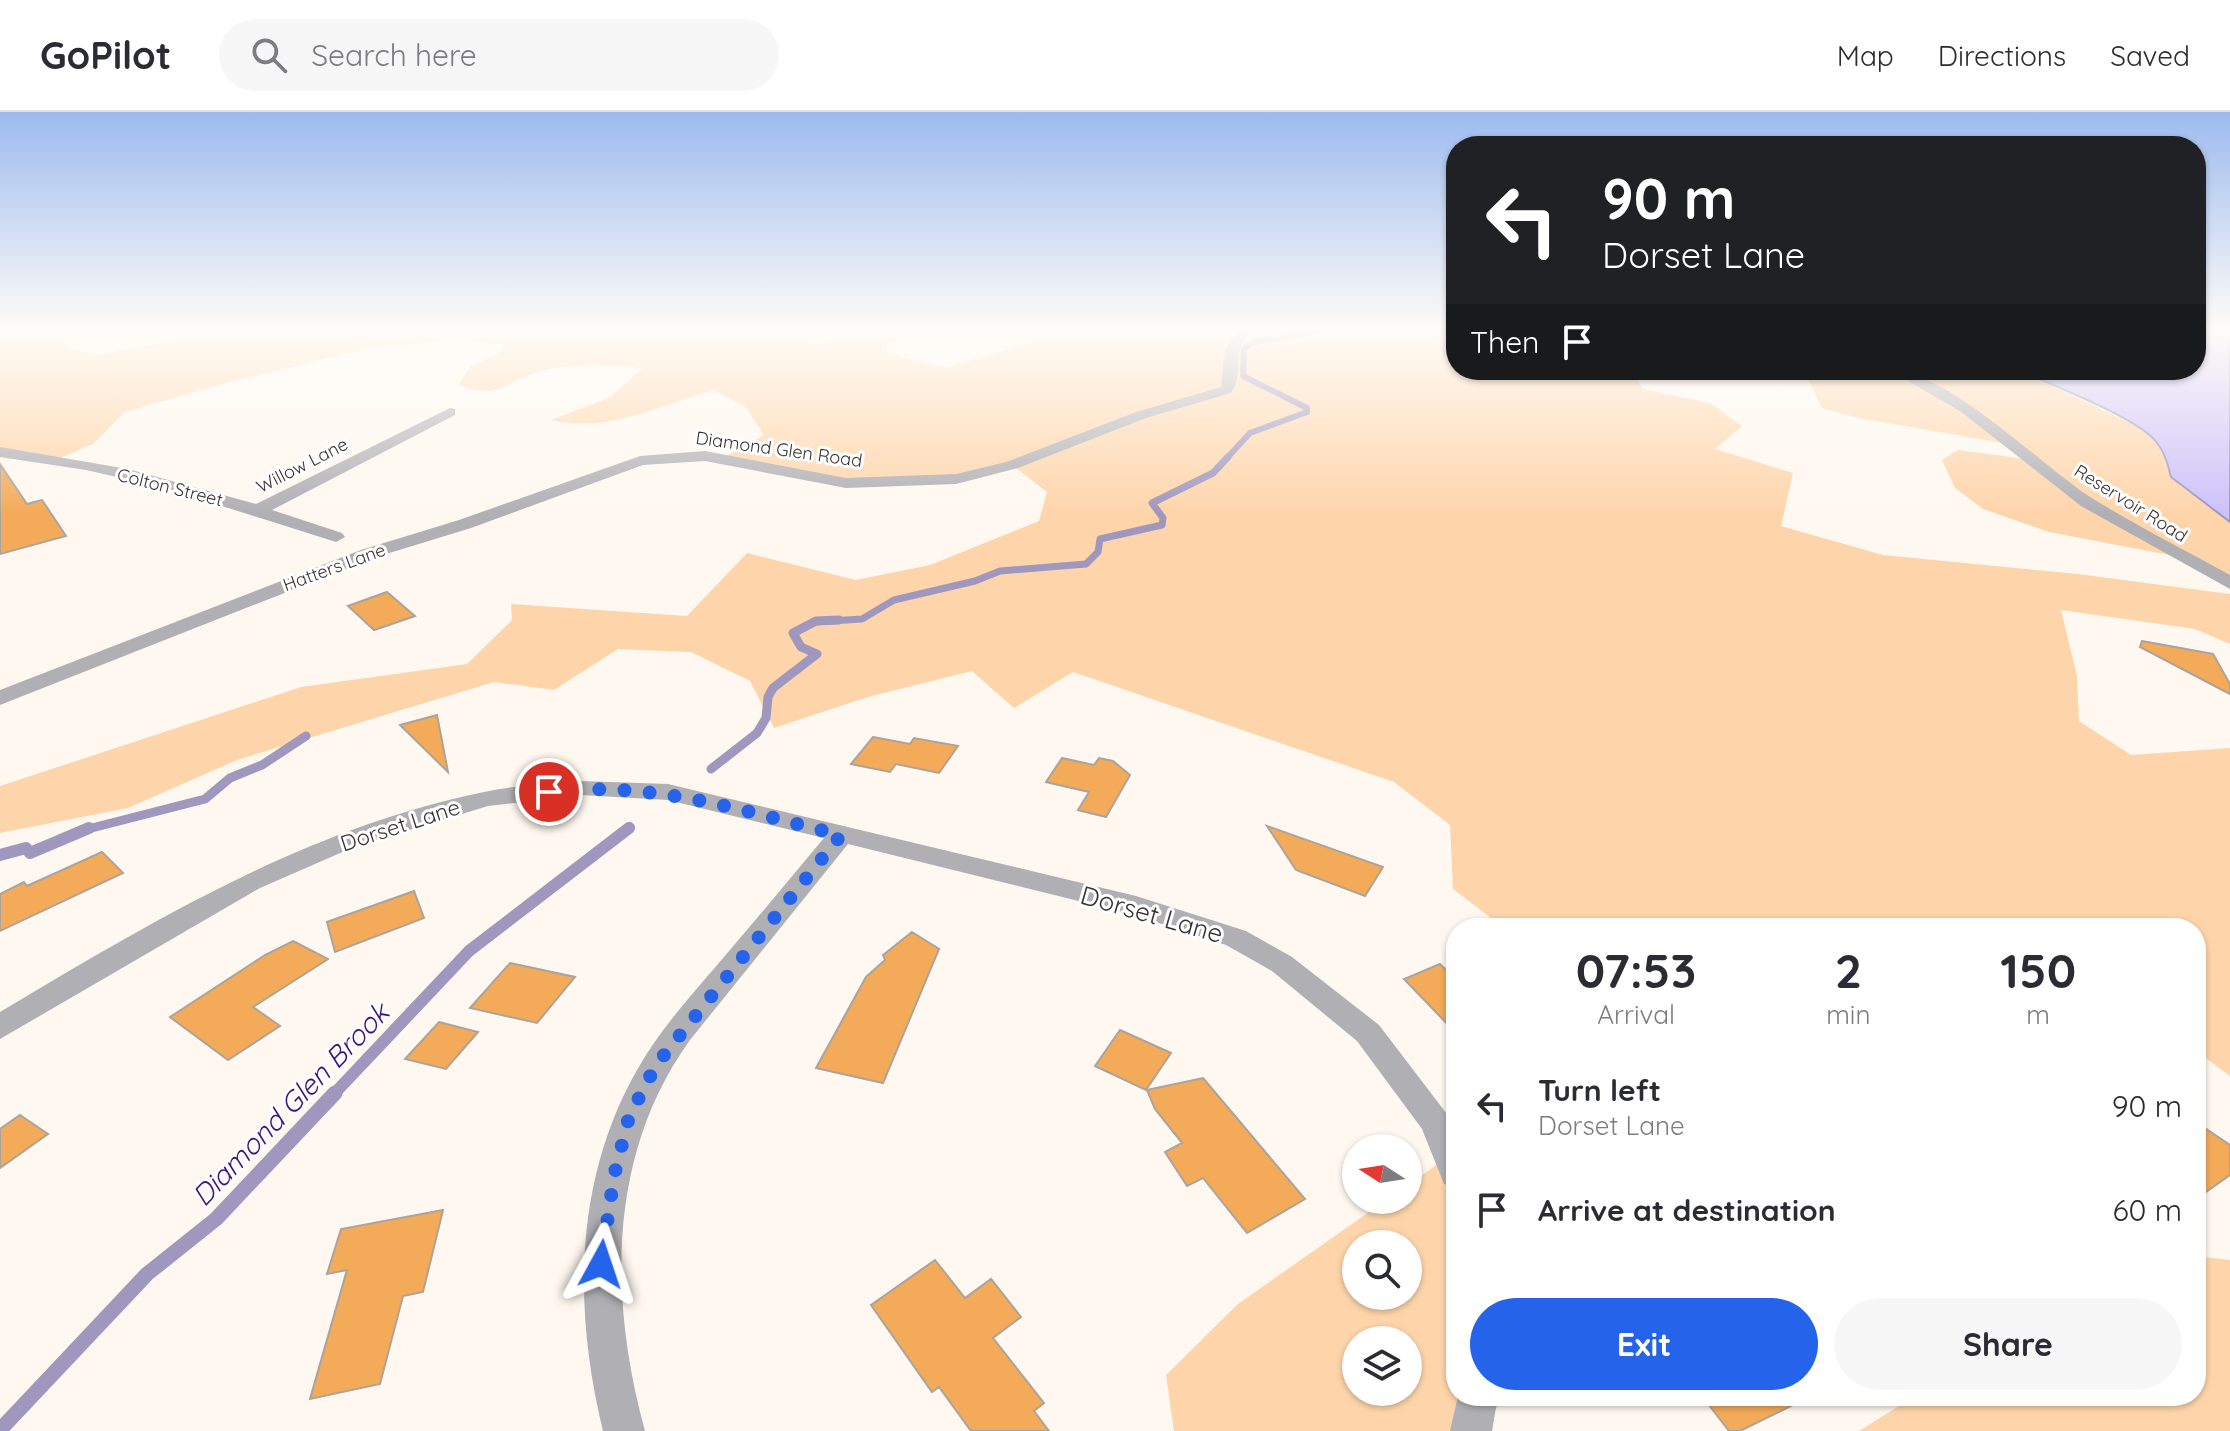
<!DOCTYPE html>
<style>
:root{--surface:#fff;--page:#f7f7f7;--text:#2b2b33;--muted:#7c7c81;--line:#e1e1e2;--accent:#2563eb}
body{margin:0;font-family:Quicksand,sans-serif;background:var(--page);color:var(--text);height:100vh;display:flex;flex-direction:column;font-size:30px;white-space:nowrap}
*{box-sizing:border-box;margin:0}
p{font-size:26px;color:var(--muted)}
.icon{flex:none;width:44px;height:44px;fill:none;stroke:currentColor;stroke-width:2;stroke-linecap:round;stroke-linejoin:round}
.map{position:relative;flex:1;overflow:hidden}
.panel{position:absolute;left:1446px;top:806px;width:760px;height:488px;display:flex;flex-direction:column;background:var(--surface);border-radius:32px;box-shadow:0 2px 6px #0004}
.panel>*{flex:none}
.hud{position:absolute;left:1446px;top:24px;width:760px;height:244px;border-radius:32px;box-shadow:0 2px 6px #0004;background:#202124;color:#fff;overflow:hidden}
.needle{width:52px;rotate:282deg}
.buttons{position:absolute;left:1342px;top:1022px;display:grid;gap:16px}
.buttons a{display:grid;place-items:center;width:80px;height:80px;border-radius:50%;background:var(--surface);box-shadow:0 2px 6px #0004;font-size:40px}
.pin{position:absolute;display:grid;place-items:center;width:68px;height:68px;color:#fff;margin:-34px;border:4px solid #fff;border-radius:50%;box-shadow:0 2px 8px #0007}
.me{position:absolute;width:88px;margin:-44px;rotate:5deg;stroke-linejoin:round;filter:drop-shadow(0 0 6px #0008)}
.turn{display:flex;align-items:center;gap:28px;height:168px;padding:0 24px;font-size:36px}
.turn .icon{width:104px;height:104px;stroke-width:2.5}
.turn b{display:block;font-size:56px;line-height:68px}
.then{display:flex;align-items:center;height:76px;padding:0 24px;background:#0003;gap:16px;font-size:30px}
.eta{display:flex;justify-content:space-evenly;align-items:center;height:136px;text-align:center}
.eta b{font-size:48px;font-weight:700;line-height:56px}
.action{display:flex;gap:16px;margin-top:auto;padding:16px 24px}
.action a{flex:1;height:92px;border-radius:48px;background:var(--accent);color:#fff;font-size:32px;font-weight:700;line-height:92px;text-align:center}
.action a+a{background:var(--page);color:var(--text)}
ul{padding:0;list-style:none}
li{display:flex;align-items:center;gap:24px;height:104px;padding:0 24px}
li div{flex:1}
li b{display:block;font-size:30px}
li em{font-style:normal}
header{display:flex;align-items:center;gap:48px;box-sizing:border-box;height:112px;padding:0 40px;background:var(--surface);border-bottom:2px solid var(--line)}
header strong{font-size:38px}
nav{display:flex;gap:44px;margin-inline-start:auto;font-size:28px}
.search{width:560px;height:72px;background:var(--page);display:flex;align-items:center;gap:20px;box-sizing:border-box;padding:0 28px;border-radius:44px;color:var(--muted);font-size:30px}
.map>svg:first-child{display:block}
.green{fill:#fed5ab;fill-rule:evenodd}
.water{fill:#ccc2fa;stroke:#9f97bd;stroke-width:2}
.lines{fill:none;stroke-linecap:round;stroke-linejoin:round}
.stream-far4{stroke:#9f97bd;stroke-width:6}
.stream-far3{stroke:#9f97bd;stroke-width:7}
.stream-far2{stroke:#9f97bd;stroke-width:9}
.stream-far1{stroke:#9f97bd;stroke-width:12}
.stream{stroke:#9f97bd;stroke-width:15}
.building{fill:#f3ab59;stroke:#aca39b;stroke-width:2}
.street{fill:#b0afb4;fill-rule:evenodd}
.route{stroke:#2563eb;stroke-width:14;stroke-dasharray:0 25.2}
.labels{text-anchor:middle;dominant-baseline:central;stroke-width:6;stroke-linejoin:round;paint-order:stroke}
.far-street-label{font-size:18px;fill:#35322f;stroke:#fff}
.street-label{font-size:22px;fill:#35322f;stroke:#fff}
.near-street-label{font-size:26px;fill:#35322f;stroke:#fff}
.near-water-label{font-size:28px;font-style:italic;fill:#3c127c;stroke:#fff}
</style>
<header>
<strong>GoPilot</strong>
<div class="search"><svg class="icon" aria-label="search" viewBox="0 0 24 24"><circle cx="10" cy="10" r="6"/><path d="M15 15l6 6"/></svg>Search here</div>
<nav><a>Map</a><a>Directions</a><a>Saved</a></nav>
</header>
<div class="map">
<svg width="2230" height="1319" viewBox="0 0 2230 1319">
<rect width="100%" height="100%" fill="#fff8f0"/>
<!-- green -->
<path class="green" d="M0,218H58L70,237L97,243L231,218H790L815,232L886,218H941L887,231L886,241L946,256L1063,220L1007,218H1456V258H1631L1643,277L1710,291L1742,314L1715,337L1793,361L1781,414L1883,443L2078,462L2230,482V532L2195,517L2061,498L2077,564L2079,609L2131,643L2230,636V964L2196,939V816H1504L1453,777L1450,713L1394,670L1073,560L1014,596L972,559L868,585L774,616L750,569L691,540L618,537L554,578L494,570L237,648L128,696L0,721V674L301,575L467,552L512,508L511,492L687,504L747,441L856,468L930,453L1039,409L1047,380L1012,353L985,361L846,371L721,347L764,323L745,294L713,278C660,293 606,322 551,308L611,285L642,256C610,252 573,251 541,259C507,268 499,289 459,273L470,254L501,240L504,233L457,227L361,238L218,273L125,300L93,332L53,349L0,340Z
M1804,258H2019L2135,313L2156,328L2181,374L2230,410V471L2180,445L2049,420L1983,397L1955,376L1942,348L1958,338L2033,348L2015,333L1858,306L1822,296Z
M1456,1039V1284H1511L1468,1319H1174L1166,1263L1238,1192L1386,1088H1408V1073ZM1356,1132H1408V1184H1356ZM1356,1228H1408V1280H1356Z
M2196,1144L2230,1148V1319H1859L1915,1284H2196Z"/>
<!-- water -->
<path class="water" d="M2196,218H2230V410L2171,365C2168,353 2165,341 2157,331C2141,307 2049,272 2019,258H2196Z"/>
<g class="lines">
<!-- stream-far4 -->
<path class="stream-far4" d="M1226,347L1250,321L1307,300V296L1243,264L1244,238L1251,231L1322,218"/>
<!-- stream-far3 -->
<path class="stream-far3" d="M814,510L862,507L894,488L975,469L1000,459L1086,452L1098,440L1100,427L1162,413L1163,406L1152,391L1213,361L1228,345"/>
<!-- stream-far2 -->
<path class="stream-far2" d="M711,657L757,621L766,606L768,585L773,576L817,542L801,535L793,521L816,509L839,508
M84,718L205,687L230,666L262,653L306,624
M626,718L630,715"/>
<!-- stream-far1 -->
<path class="stream-far1" d="M0,743L26,736L30,741L89,716
M333,983L469,839L629,716"/>
<!-- stream -->
<path class="stream" d="M0,1318L147,1162L216,1107L335,981"/>
</g>
<!-- building -->
<path class="building" d="M0,352L27,392L42,388L66,424L0,442Z
M387,480L415,504L374,518L348,494Z
M2142,529L2213,542L2230,572V582L2140,535Z
M437,603L448,660L400,613Z
M873,625L910,632L914,626L958,634L939,661L896,652L890,660L851,652Z
M1062,646L1094,653L1099,646L1113,649L1130,663L1106,705L1078,698L1089,680L1046,670Z
M1267,714L1383,755L1365,784L1296,758Z
M102,740L123,761L0,819V782L24,770L27,774Z
M414,779L424,806L335,840L327,810Z
M912,820L939,837L883,971L816,956L866,865L885,848L883,843Z
M293,829L328,847L253,895L280,914L228,948L170,905L265,843Z
M510,851L575,865L537,911L470,896Z
M1440,852L1456,868V921L1404,867Z
M439,910L478,920L446,957L405,947Z
M1120,918L1171,941L1146,978L1095,954Z
M1203,966L1305,1087L1247,1121L1203,1066L1187,1074L1165,1040L1182,1031L1155,997L1147,978Z
M20,1003L48,1022L0,1056V1017Z
M2196,1010L2230,1033V1063L2196,1087Z
M443,1098L423,1180L403,1184L380,1272L310,1287L347,1158L327,1162L341,1117Z
M935,1148L965,1186L991,1167L1021,1205L993,1226L1044,1291L1034,1299L1049,1319H971L939,1275L932,1280L871,1193Z
M1702,1284H1811L1740,1319H1729Z"/>
<g class="lines">
<!-- street -->
<path class="street" d="M1239,218H1251C1228,248 1246,257 1231,281L1146,306L1018,356L956,372L846,376L705,349L643,353L471,416L373,446L0,593V578L361,438L459,408L640,344L705,339L846,366L956,362L1006,350L1136,300L1221,275L1225,238Z
M1889,258C1948,258 2043,356 2095,388C2139,415 2185,438 2230,463V477L2081,394L1960,299Z
M450,296L455,297V303L272,398L342,421L345,425L336,430L165,376L86,358L0,345V335L128,357L256,392Z
M581,669L668,672L1136,784L1246,819L1292,845L1379,913L1453,1010L1456,1018V1076L1444,1072L1422,1017L1357,929L1272,859L1226,833L1131,802L848,732L690,928C607,1043 609,1188 645,1319H603C572,1192 574,1057 646,943C667,910 693,881 718,852C754,810 789,768 824,726L668,688L581,683L488,694L354,735L260,776L0,927V900C153,809 307,716 484,680C516,673 549,672 581,669Z
M1458,1284H1498L1492,1319H1450Z"/>
</g>
<!-- sky -->
<linearGradient id="sky" x2="0" y2="1"><stop stop-color="#9dbaef"/><stop offset="0.54" stop-color="#fffcf8"/><stop offset="1" stop-color="#fffcf8" stop-opacity="0"/></linearGradient>
<rect width="2230" height="402" fill="url(#sky)"/>
<g class="lines">
<!-- route -->
<path class="route" d="M549,680C652,668 742,699 841,723L656,953L629,1005L614,1064L601,1152"/>
</g>
<g class="labels">
<!-- far-street labels -->
<g class="far-street-label">
<text transform="translate(779 337) rotate(8)">Diamond Glen Road</text>
<text transform="translate(302 353) rotate(-27)">Willow Lane</text>
<text transform="translate(170 375) rotate(14)">Colton Street</text>
<text transform="translate(2131 391) rotate(32)">Reservoir Road</text>
<text transform="translate(334 455) rotate(-20)">Hatters Lane</text>
</g>
<!-- street labels -->
<g class="street-label">
<text transform="translate(400 713) rotate(-18)">Dorset Lane</text>
</g>
<!-- near-street labels -->
<g class="near-street-label">
<text transform="translate(1152 802) rotate(16)">Dorset Lane</text>
</g>
<!-- near-water labels -->
<g class="near-water-label">
<text transform="translate(290 992) rotate(-46)">Diamond Glen Brook</text>
</g>
</g>
</svg>
<div class="buttons">
<a><svg class="needle" viewBox="-14 -14 28 28"><path d="M0-13l5 13h-10z" fill="#e53935"/><path d="M0 13l5-13h-10z" fill="#7c7c81"/></svg></a>
<a><svg class="icon" aria-label="search" viewBox="0 0 24 24"><circle cx="10" cy="10" r="6"/><path d="M15 15l6 6"/></svg></a>
<a><svg class="icon" aria-label="layers" viewBox="0 0 24 24"><path d="M12 4l9 5-9 5-9-5zM3 14l9 5 9-5"/></svg></a>
</div>
<div class="pin" style="left:549px;top:680px;background:#d93025"><svg class="icon" aria-label="arrive" viewBox="0 0 24 24"><path d="M6 21V4h12l-3 4 3 4H6"/></svg></div>
<svg class="me" style="left:601px;top:1152px" viewBox="-20 -20 40 40"><path d="M0-17L14 15 0 8-14 15z" fill="#2563eb" stroke="#fff" stroke-width="4"/></svg>
<div class="hud">
<div class="turn"><svg class="icon" aria-label="left" viewBox="0 0 24 24"><path d="M17 20v-9H6M10 6l-5 5 5 5"/></svg><div><b>90 m</b>Dorset Lane</div></div>
<div class="then">Then<svg class="icon" aria-label="arrive" viewBox="0 0 24 24"><path d="M6 21V4h12l-3 4 3 4H6"/></svg></div>
</div>
<section class="panel">
<div class="eta">
<div><b>07:53</b><p>Arrival</p></div>
<div><b>2</b><p>min</p></div>
<div><b>150</b><p>m</p></div>
</div>
<ul>
<li><svg class="icon" aria-label="left" viewBox="0 0 24 24"><path d="M17 20v-9H6M10 6l-5 5 5 5"/></svg><div><b>Turn left</b><p>Dorset Lane</p></div><em>90 m</em></li>
<li><svg class="icon" aria-label="arrive" viewBox="0 0 24 24"><path d="M6 21V4h12l-3 4 3 4H6"/></svg><div><b>Arrive at destination</b></div><em>60 m</em></li>
</ul>
<div class="action"><a>Exit</a><a>Share</a></div>
</section>
</div>
